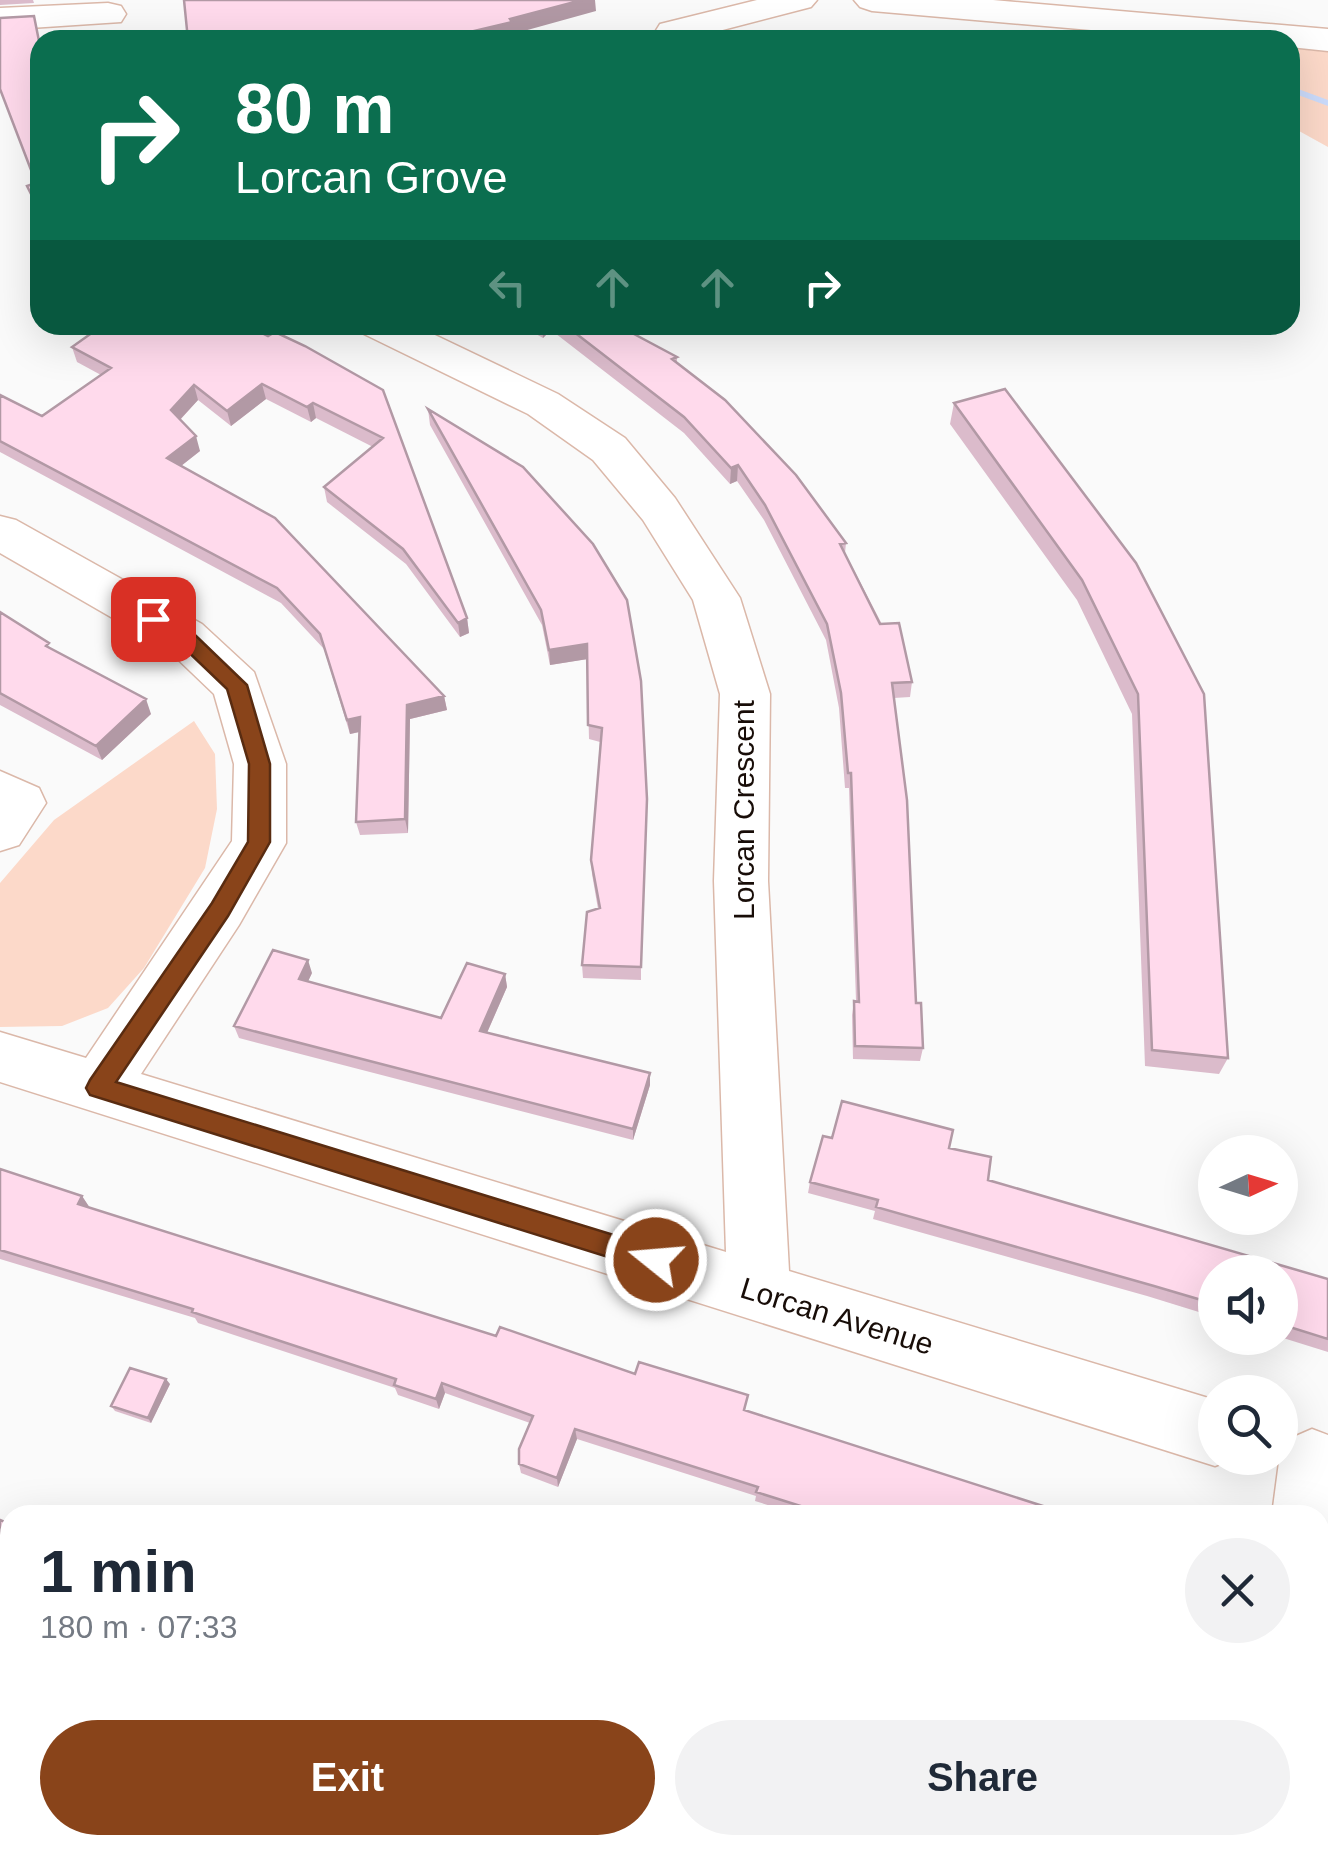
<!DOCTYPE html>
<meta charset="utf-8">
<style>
:root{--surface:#fff;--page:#f2f2f3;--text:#1f2937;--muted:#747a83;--accent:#89441a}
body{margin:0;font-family:Helvetica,sans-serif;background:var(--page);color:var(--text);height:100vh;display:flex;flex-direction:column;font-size:38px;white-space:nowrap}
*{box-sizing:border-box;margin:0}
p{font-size:32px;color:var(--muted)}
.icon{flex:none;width:55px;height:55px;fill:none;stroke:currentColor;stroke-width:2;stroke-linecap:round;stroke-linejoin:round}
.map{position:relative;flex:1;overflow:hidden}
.side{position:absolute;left:0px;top:1505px;width:1330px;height:350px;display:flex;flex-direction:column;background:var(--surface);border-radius:30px 30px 0 0;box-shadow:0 10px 40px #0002}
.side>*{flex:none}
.banner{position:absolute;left:30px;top:30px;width:1270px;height:305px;border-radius:30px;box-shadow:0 10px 40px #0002;background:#0b6e4f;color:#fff;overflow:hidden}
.needle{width:65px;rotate:86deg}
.buttons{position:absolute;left:1198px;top:1135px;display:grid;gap:20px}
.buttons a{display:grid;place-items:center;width:100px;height:100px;border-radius:50%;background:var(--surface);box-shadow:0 10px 40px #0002;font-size:50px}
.pin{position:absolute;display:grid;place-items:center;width:85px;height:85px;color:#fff;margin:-42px;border-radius:20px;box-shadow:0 5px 15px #0006}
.me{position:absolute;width:110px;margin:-55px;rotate:287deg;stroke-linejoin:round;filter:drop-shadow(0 0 8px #0008)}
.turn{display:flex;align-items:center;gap:35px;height:210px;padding:0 40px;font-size:45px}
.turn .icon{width:130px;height:130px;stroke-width:2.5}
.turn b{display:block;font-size:70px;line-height:85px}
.lanes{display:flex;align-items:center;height:95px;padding:0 40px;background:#0003;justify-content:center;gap:50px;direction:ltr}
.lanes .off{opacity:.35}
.round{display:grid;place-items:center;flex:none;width:105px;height:105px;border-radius:52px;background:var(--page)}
.summary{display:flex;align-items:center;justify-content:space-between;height:170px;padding:0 40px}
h1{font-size:60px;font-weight:700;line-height:75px}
.button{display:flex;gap:20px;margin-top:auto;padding:20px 40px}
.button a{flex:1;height:115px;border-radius:60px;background:var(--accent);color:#fff;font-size:40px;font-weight:700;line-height:115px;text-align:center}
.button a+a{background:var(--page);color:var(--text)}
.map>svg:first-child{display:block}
.green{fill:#fcd9c9}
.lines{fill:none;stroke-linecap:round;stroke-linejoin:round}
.stream{fill:#cbdbfb;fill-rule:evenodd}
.minor-casing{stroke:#dbb8a9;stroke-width:3}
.minor{fill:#fff;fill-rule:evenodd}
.wall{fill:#dbbbcb}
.shaded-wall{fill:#b299a5}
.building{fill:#ffdaec;stroke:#b299a5;stroke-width:2.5}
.route{fill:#89441a;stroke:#592c11;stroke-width:2.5}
.labels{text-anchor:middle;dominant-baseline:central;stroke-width:8;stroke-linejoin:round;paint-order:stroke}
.street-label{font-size:30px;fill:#180d08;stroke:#fff}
</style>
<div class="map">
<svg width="1328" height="1855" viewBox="0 0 1328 1855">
<rect width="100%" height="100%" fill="#fafafa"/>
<!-- green -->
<path class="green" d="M1290,48L1328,52V147L1290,126Z
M194,721L215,754L217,809L205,868L144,968L108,1008L62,1026L0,1027V883L54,820Z"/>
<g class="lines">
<!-- stream -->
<path class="stream" d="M1290,86L1328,100V106L1290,92Z"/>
<defs>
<path id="minor" d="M757,0H817L811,7L684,40H660L655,32L660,24Z
M854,0H993L1328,29V51L1290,47V40H1206L872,11L860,7Z
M108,3L121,6L126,14L121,22L0,30V8Z
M358,325H414L558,394L625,438L675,498L740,598L770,694L768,881L789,1271L1215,1400V1458H1235L1215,1466L0,1082V1032L86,1058L232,841L234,764L214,694L168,650L0,553V516L16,520L202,624L254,672L286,764V843L239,925L141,1074L726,1252L714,881L720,694L693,600L643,520L593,460L528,414L364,334Z
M0,771L39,788L46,803L19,845L0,851Z
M1312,1429L1328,1435V1540L1320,1543V1515H1272L1279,1462L1289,1439Z
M0,1731L10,1734V1808L0,1803Z
M27,1845H101L97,1855H23Z
M163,1845H258L262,1855H167Z
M1235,1845H1309L1308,1855H1234Z"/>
</defs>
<!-- minor casing -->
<use href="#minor" class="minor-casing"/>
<!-- minor -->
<use href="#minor" class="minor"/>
</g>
<!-- wall -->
<path class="wall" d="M0,0H33L34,3L0,5Z
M92,325H246L383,390L467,618L469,633L460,637L406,564L327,502L324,487L373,447L316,418L311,422L266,399L231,426L198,400L180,420L200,451L181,466L444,696L447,710L410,719L408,833L360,835L356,822L360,732L350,734L324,649L281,603L0,452V395L42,416L101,375L77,362L72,347L98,328Z
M520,325H617L677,357V363L846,543L845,553L912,682L910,697L894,698L916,1003L923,1048L920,1061L853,1059L852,1015L854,1001H856L849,788H845L839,708L826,640L764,520L737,481L730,484L684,433L551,330L543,338Z
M954,403L1136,563L1228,1058L1219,1074L1145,1066L1132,714L1077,600L950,424Z
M428,409L641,681V980L583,978L582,965L598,909L592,874L591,860L600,742L589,739L587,659L550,665L542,625L430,425Z
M0,612L51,648L151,714L102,760L0,705Z
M312,973L308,981L441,1018L505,974L507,987L487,1033L650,1073V1085L633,1140L239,1038L234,1026Z
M832,1138L949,1148L988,1180L1328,1279V1352L1280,1337V1272H1215V1317L1147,1296L873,1219L875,1211L808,1193L810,1182Z
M0,1169L82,1196L89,1207L496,1336L635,1374L748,1395L745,1410L1071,1515H800L755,1501L756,1496L577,1439L558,1487L521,1473L519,1464L530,1423L445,1393L439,1409L398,1395L395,1388L198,1323L195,1318L0,1259Z
M170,1384L151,1423L115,1411L111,1406Z
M667,1845H945L975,1855H695Z"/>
<!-- shaded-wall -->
<path class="shaded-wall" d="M582,0H595L596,11L513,34V37L500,40H436Z
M542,325H551V330L543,338Z
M262,384L266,399L231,426L227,411Z
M194,385L198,400L175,425L171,410Z
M313,403L316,418L311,422L307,407Z
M196,436L200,451L172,473L167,458Z
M738,465L737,481L730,484L731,468Z
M467,618L469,633L460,637L458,623Z
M587,644L588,659L550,665L549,650Z
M444,696L447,710L410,719L408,833L405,819L407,705Z
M146,699L151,714L102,760L96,746Z
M360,717L363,731L350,734L347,720Z
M308,960L312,973L303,992L299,979Z
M505,974L507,987L482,1044L480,1031Z
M650,1073V1085L633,1140V1129Z
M82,1196L90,1208L78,1204Z
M166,1379L170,1384L151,1423L148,1418Z
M442,1383L445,1393L439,1409L436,1399Z
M575,1429L577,1439L558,1487L557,1478Z"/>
<!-- building -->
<path class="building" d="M184,0H582L510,19L512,22L436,40H188Z
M34,16L40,46V212L27,186L36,183L0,89V18Z
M103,325H246L268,336L275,332L305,346L383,390L467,618L458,623L403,549L324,487L383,438L313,403L307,407L262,384L227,411L194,385L171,410L196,436L167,458L275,518L444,696L407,705L405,819L356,822L360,717L347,720L320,634L277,588L0,441V395L42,416L111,368L72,347Z
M565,325H617L677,357L672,359L725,400L796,475L846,543L840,544L880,624L899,623L912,682L892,683L907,800L916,1003H921L923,1048L855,1046L854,1001L859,1002L851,773H848L841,693L827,624L765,505L738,465L731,468L684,417Z
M1005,389L1136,563L1204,694L1228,1058L1152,1050L1138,694L1082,580L954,403Z
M428,409L523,467L593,544L627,600L641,681L647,799L641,967L582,965L587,912L600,908L591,860L602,728L588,725L587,644L549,650L541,610Z
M0,612L49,643L46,646L146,699L96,746L0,693Z
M273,950L308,960L299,979L441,1018L467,963L505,974L480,1031L650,1073L633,1129L234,1026Z
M842,1101L953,1130L949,1148L991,1157L988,1180L1328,1279V1339L1280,1324V1272H1215V1304L1154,1286L876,1207L878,1200L810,1182L823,1136L832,1138Z
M0,1169L82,1196L78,1204L496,1336L500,1327L635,1374L639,1362L748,1395L744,1410L1071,1515H829L756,1492L758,1487L575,1429L557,1478L519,1464V1449L533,1416L442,1383L436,1399L394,1385L396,1379L192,1312L193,1309L0,1250Z
M130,1368L166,1379L148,1418L111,1406Z
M1076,1510L1092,1515H1075Z
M0,1520L10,1524V1609L0,1605Z
M679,1845H945L975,1855H707Z"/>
<!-- route -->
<path class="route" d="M153,611L192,632L247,685L270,764V842L228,916L116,1082L656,1248L665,1251L669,1260L665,1268L656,1272L90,1095L86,1088L90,1080L212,903L248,842L249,764L227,689L178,642L146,624L143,619Z"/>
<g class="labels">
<!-- street labels -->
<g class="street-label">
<text transform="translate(743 810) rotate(-90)">Lorcan Crescent</text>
<text transform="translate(837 1316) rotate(17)">Lorcan Avenue</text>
</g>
</g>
</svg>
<div class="buttons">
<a><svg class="needle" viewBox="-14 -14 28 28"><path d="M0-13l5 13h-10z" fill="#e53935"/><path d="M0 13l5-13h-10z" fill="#747a83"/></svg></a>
<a><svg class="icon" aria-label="sound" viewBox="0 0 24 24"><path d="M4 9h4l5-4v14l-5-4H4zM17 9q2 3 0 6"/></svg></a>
<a><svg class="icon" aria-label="search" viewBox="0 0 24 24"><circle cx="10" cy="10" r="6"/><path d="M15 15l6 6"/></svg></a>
</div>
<div class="pin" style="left:153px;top:619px;background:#d93025"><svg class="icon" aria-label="arrive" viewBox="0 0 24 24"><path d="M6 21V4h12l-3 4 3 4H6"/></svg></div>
<svg class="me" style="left:656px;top:1260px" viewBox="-20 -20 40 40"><circle r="17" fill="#89441a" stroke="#fff" stroke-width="3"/><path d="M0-11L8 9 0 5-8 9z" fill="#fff"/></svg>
<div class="banner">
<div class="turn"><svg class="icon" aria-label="right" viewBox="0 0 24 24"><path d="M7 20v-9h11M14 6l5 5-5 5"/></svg><div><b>80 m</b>Lorcan Grove</div></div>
<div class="lanes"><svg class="icon off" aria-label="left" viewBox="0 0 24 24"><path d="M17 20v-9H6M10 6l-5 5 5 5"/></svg><svg class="icon off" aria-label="ahead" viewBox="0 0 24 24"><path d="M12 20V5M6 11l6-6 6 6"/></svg><svg class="icon off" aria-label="ahead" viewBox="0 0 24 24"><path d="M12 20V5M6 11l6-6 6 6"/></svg><svg class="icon" aria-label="right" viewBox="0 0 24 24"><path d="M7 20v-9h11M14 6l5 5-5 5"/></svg></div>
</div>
<section class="side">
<div class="summary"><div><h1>1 min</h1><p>180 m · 07:33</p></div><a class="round"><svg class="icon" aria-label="close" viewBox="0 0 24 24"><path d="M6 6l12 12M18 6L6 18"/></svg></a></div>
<div class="button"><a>Exit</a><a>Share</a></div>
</section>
</div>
